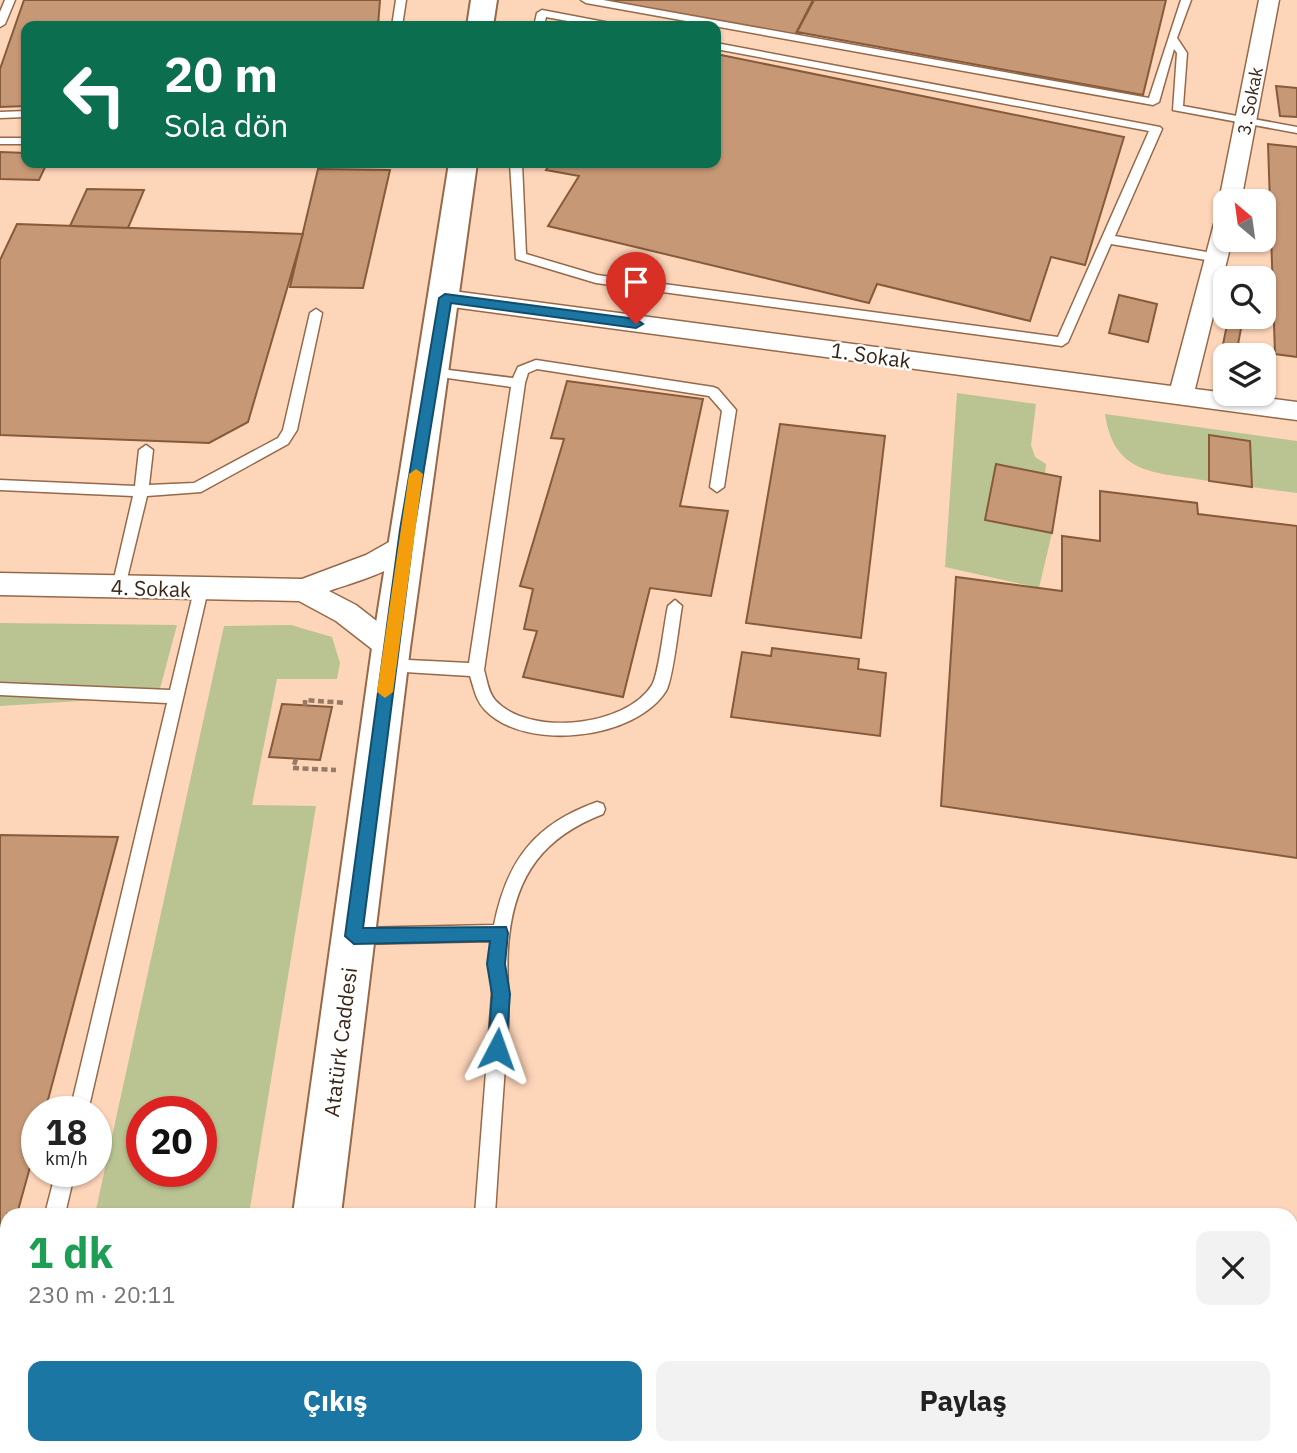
<!DOCTYPE html>
<html lang="tr">
<meta charset="utf-8">
<style>
:root{--surface:#fff;--page:#f2f2f2;--text:#222;--muted:#767676;--accent:#1c76a4}
body{margin:0;font-family:"IBM Plex Sans",sans-serif;background:var(--page);color:var(--text);height:100vh;display:flex;flex-direction:column;font-size:26px;white-space:nowrap}
*{box-sizing:border-box;margin:0}
p{font-size:23px;color:var(--muted)}
.icon{flex:none;width:38px;height:38px;fill:none;stroke:currentColor;stroke-width:2;stroke-linecap:round;stroke-linejoin:round}
.map{position:relative;flex:1;overflow:hidden}
.panel{position:absolute;left:0px;top:1208px;width:1298px;height:247px;display:flex;flex-direction:column;background:var(--surface);border-radius:21px 21px 0 0;box-shadow:0 2px 5px #0004}
.panel>*{flex:none}
.top-card{position:absolute;left:21px;top:21px;width:700px;height:147px;border-radius:14px;box-shadow:0 2px 5px #0004;background:#0b6e4f;color:#fff;overflow:hidden}
.needle{width:46px;rotate:331deg}
.fabs{position:absolute;left:1213px;top:189px;display:grid;gap:14px}
.fabs a{display:grid;place-items:center;width:63px;height:63px;border-radius:14px;background:var(--surface);box-shadow:0 2px 5px #0004;font-size:35px}
.speed{position:absolute;left:21px;top:1096px;display:flex;gap:14px;font-size:35px;font-weight:700;text-align:center}
.speed>*{display:grid;place-content:center;width:91px;height:91px;border-radius:50%;background:var(--surface);box-shadow:0 2px 5px #0004;line-height:1}
.speed small{font-size:18px;font-weight:400}
.speed .limit{border:10px solid #d22;background:#fff;color:#111}
.pin{position:absolute;display:grid;place-items:center;width:60px;height:60px;color:#fff;margin:-72px -30px;border-radius:50% 50% 50% 0;rotate:-45deg;box-shadow:0 0 7px #0007}
.pin .icon{rotate:45deg}
.me{position:absolute;width:77px;margin:-38px;rotate:4deg;stroke-linejoin:round;filter:drop-shadow(0 0 5px #0008)}
.turn{display:flex;align-items:center;gap:24px;height:147px;padding:0 28px;font-size:32px}
.turn .icon{width:91px;height:91px;stroke-width:2.5}
.turn b{display:block;font-size:49px;line-height:60px}
.round{display:grid;place-items:center;flex:none;width:74px;height:74px;border-radius:14px;background:var(--page)}
.headline{display:flex;align-items:center;justify-content:space-between;height:119px;padding:0 28px}
h1{font-size:42px;font-weight:700;line-height:52px;color:#1e9e55}
.action{display:flex;gap:14px;margin-top:auto;padding:14px 28px}
.action a{flex:1;height:80px;border-radius:14px;background:var(--accent);color:#fff;font-size:28px;font-weight:700;line-height:80px;text-align:center}
.action a+a{background:var(--page);color:var(--text)}
.map>svg:first-child{display:block}
.green{fill:#bac493;fill-rule:evenodd}
.building{fill:#c69876;stroke:#865b3b;stroke-width:2}
.lines{fill:none;stroke-linecap:round;stroke-linejoin:round}
.service-casing{stroke:#956949;stroke-width:3}
.minor-casing{stroke:#956949;stroke-width:3}
.tertiary-casing{stroke:#956949;stroke-width:4}
.path{stroke:#977a65;stroke-width:4.5;stroke-dasharray:6 3.5;stroke-linecap:butt}
.service{fill:#fff;fill-rule:evenodd}
.minor{fill:#fff;fill-rule:evenodd}
.tertiary{fill:#fff;fill-rule:evenodd}
.route{fill:#1c76a4;stroke:#124d6b;stroke-width:2}
.slow{fill:#f59e0b}
.labels{text-anchor:middle;dominant-baseline:central;stroke-width:5;stroke-linejoin:round;paint-order:stroke}
.far-street-label{font-size:18px;fill:#382618;stroke:#fff}
.street-label{font-size:21px;fill:#382618;stroke:#fff}
</style>
<div class="map">
<svg width="1297" height="1453" viewBox="0 0 1297 1453">
<rect width="100%" height="100%" fill="#fdd5b9"/>
<!-- green -->
<path class="green" d="M957,393L1036,404L1031,445L1035,457L1046,464L1045,474L986,520L1052,533L1039,588L945,567Z
M1105,414L1297,441V493L1252,487L1250,441L1209,481C1158,472 1114,477 1105,414Z
M0,623L177,625L158,696L0,706Z
M291,625L332,637L340,663L337,679H277L252,805L316,806L249,1214H95L224,626ZM201,1111V1171H142V1111Z
M43,1447H210L209,1453H42Z"/>
<!-- building -->
<path class="building" d="M24,0H380L378,26H26V106L0,107V69Z
M599,0H813L794,37Z
M814,0H1166L1143,95L797,32Z
M716,54L1124,137L1085,265L1051,257L1030,321L877,284L869,303L548,226L579,176L546,170L551,163H716Z
M1276,86L1297,88V117L1280,116Z
M1268,144L1297,147V357L1275,354Z
M0,152L26,153V163H47L39,180L0,179Z
M318,169L390,170L363,288L290,287Z
M87,189L144,190L128,228L70,226Z
M17,224L303,234L248,422L209,443L0,435V260Z
M1119,295L1157,304L1148,342L1109,333Z
M1228,320L1242,323L1236,355L1221,354Z
M567,381L703,399L680,506L728,511L711,596L650,588L623,697L523,677L537,631L524,629L533,589L520,586L564,439L551,438Z
M780,424L885,436L861,638L746,623Z
M1209,435L1250,441L1252,487L1209,481Z
M996,464L1061,477L1052,533L985,520Z
M1100,491L1197,503L1198,514L1297,526V858L941,806L956,577L1062,591V536L1100,541Z
M772,648L859,659L858,669L886,673L880,736L731,717L742,652L771,656Z
M282,704L332,707L320,760L269,757Z
M0,835L118,837L45,1111H37V1142L17,1214H7V1254L0,1280Z"/>
<g class="lines">
<defs>
<path id="service" d="M5,0H15L5,24L0,27V12Z
M396,0H406L402,26H392Z
M581,0H603L1149,98L1181,0H1191L1177,38L1187,53L1183,106L1297,127V133L1173,110L1177,53L1174,49L1159,102L1153,105L586,3Z
M542,10L610,23L615,26H595L546,17L544,26H534L537,13Z
M716,43L1160,127L1162,129L1115,236L1218,254L1224,258L1218,262L1111,244L1068,342L1062,346L596,283L516,259L510,163H522L526,254L597,275L1058,337L1149,131L716,49Z
M26,111V117L0,118V112Z
M0,138H26V144H0Z
M1231,191L1263,198L1265,201L1264,203L1227,198V192Z
M316,309L322,313L297,430L288,444L201,492L147,496L124,591H114L112,587L133,496L0,490V480L135,486L139,450L146,445L153,450L149,485L194,483L278,438L283,430L310,313Z
M536,360L713,387L718,389L736,410L724,487L717,492L710,487L722,411L709,396L537,369L528,373L525,383L484,670C487,680 488,692 495,700C528,737 626,727 652,685C659,674 664,623 668,606L675,600L682,606C679,622 673,680 666,691C635,740 525,752 485,710C476,701 474,688 470,676L388,671L383,669L380,665L383,661L388,659L469,663L511,387L433,376L426,372L433,368L513,378L518,367Z
M201,584L208,590L88,1111H70L167,703L0,695V683L170,690L194,590Z
M597,802L603,804L605,809L603,814C544,837 516,874 509,937C505,967 510,998 508,1028C503,1090 499,1152 495,1214H475L492,994L491,941L356,944L350,942L347,936L350,930L356,928L494,925C507,860 535,824 597,802Z
M56,1171H75L65,1214H45Z
M7,1407V1447H11L9,1453H0V1410Z
M457,1447H479V1453H457Z"/>
<path id="minor" d="M1259,0H1279L1241,201H1225V207L1219,201Z
M1225,217V240H1232L1195,389L1297,402V420L445,306L437,303L433,298L437,293L445,290L1171,386L1214,224L1217,219Z
M405,533L415,536L419,543C404,570 357,581 329,591L356,605L401,640L405,648L401,656L391,659L381,656L336,621L299,601L0,595V573L302,579L366,555Z"/>
<path id="tertiary" d="M471,0H497L493,26H467Z
M449,163H477L410,648L341,1214H293L372,648Z
M261,1447H313L312,1453H260Z"/>
</defs>
<!-- service casing -->
<use href="#service" class="service-casing"/>
<!-- minor casing -->
<use href="#minor" class="minor-casing"/>
<!-- tertiary casing -->
<use href="#tertiary" class="tertiary-casing"/>
<!-- path -->
<path class="path" d="M305,706V700L346,703
M296,759L293,768L336,770"/>
<!-- service -->
<use href="#service" class="service"/>
<!-- minor -->
<use href="#minor" class="minor"/>
<!-- tertiary -->
<use href="#tertiary" class="tertiary"/>
</g>
<!-- route -->
<path class="route" d="M445,294L636,319L643,324L636,328L451,303L414,530L363,928L506,927L508,933L505,964L510,994L506,1049L503,1055L497,1058L490,1055L488,1049L492,994L487,964L490,941L354,944L345,936L400,530L439,298Z"/>
<!-- slow -->
<path class="slow" d="M416,469L423,474L393,692L385,698L377,692L409,474Z"/>
<g class="labels">
<!-- far-street labels -->
<g class="far-street-label">
<text transform="translate(1250 101) rotate(-79)">3. Sokak</text>
</g>
<!-- street labels -->
<g class="street-label">
<text transform="translate(871 355) rotate(8)">1. Sokak</text>
<text transform="translate(151 588) rotate(2)">4. Sokak</text>
<text transform="translate(340 1042) rotate(-83)">Atatürk Caddesi</text>
</g>
</g>
</svg>
<div class="fabs">
<a><svg class="needle" viewBox="-14 -14 28 28"><path d="M0-13l5 13h-10z" fill="#e53935"/><path d="M0 13l5-13h-10z" fill="#767676"/></svg></a>
<a><svg class="icon" aria-label="search" viewBox="0 0 24 24"><circle cx="10" cy="10" r="6"/><path d="M15 15l6 6"/></svg></a>
<a><svg class="icon" aria-label="layers" viewBox="0 0 24 24"><path d="M12 4l9 5-9 5-9-5zM3 14l9 5 9-5"/></svg></a>
</div>
<div class="speed"><div>18<small>km/h</small></div><div class="limit">20</div></div>
<div class="pin" style="left:636px;top:324px;background:#d93025"><svg class="icon" aria-label="arrive" viewBox="0 0 24 24"><path d="M6 21V4h12l-3 4 3 4H6"/></svg></div>
<svg class="me" style="left:497px;top:1049px" viewBox="-20 -20 40 40"><path d="M0-17L14 15 0 8-14 15z" fill="#1c76a4" stroke="#fff" stroke-width="4"/></svg>
<div class="top-card">
<div class="turn"><svg class="icon" aria-label="left" viewBox="0 0 24 24"><path d="M17 20v-9H6M10 6l-5 5 5 5"/></svg><div><b>20 m</b>Sola dön</div></div>
</div>
<section class="panel">
<div class="headline"><div><h1>1 dk</h1><p>230 m · 20:11</p></div><a class="round"><svg class="icon" aria-label="close" viewBox="0 0 24 24"><path d="M6 6l12 12M18 6L6 18"/></svg></a></div>
<div class="action"><a>Çıkış</a><a>Paylaş</a></div>
</section>
</div>
